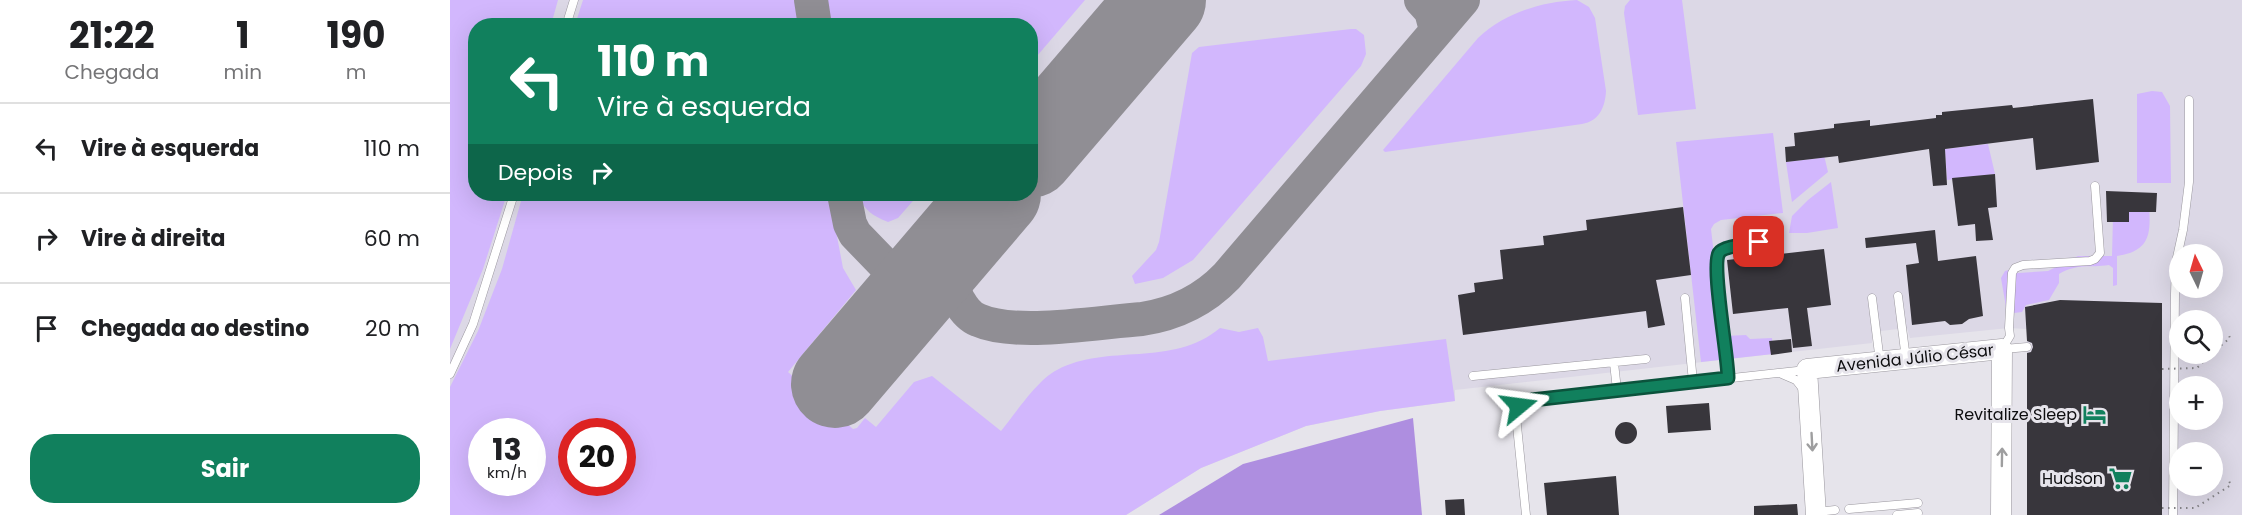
<!DOCTYPE html>
<html lang="pt">
<meta charset="utf-8">
<style>
:root{--surface:#fff;--page:#f6f6f6;--text:#202124;--muted:#757577;--line:#e0e0e0;--accent:#11805d}
body{margin:0;font-family:Poppins,sans-serif;background:var(--page);color:var(--text);height:100vh;display:flex;flex-direction:column;font-size:22px;white-space:nowrap}
*{box-sizing:border-box;margin:0}
p{font-size:20px;color:var(--muted)}
.icon{flex:none;width:33px;height:33px;fill:none;stroke:currentColor;stroke-width:2;stroke-linecap:round;stroke-linejoin:round}
.map{position:relative;flex:1;overflow:hidden}
.side{display:flex;flex-direction:column;background:var(--surface);width:450px}
.side>*{flex:none}
.guide{position:absolute;left:18px;top:18px;width:570px;height:183px;border-radius:24px;box-shadow:0 6px 24px #0002;background:#11805d;color:#fff;overflow:hidden}
.needle{width:39px;rotate:355deg}
.buttons{position:absolute;left:1719px;top:244px;display:grid;gap:12px}
.buttons a{display:grid;place-items:center;width:54px;height:54px;border-radius:50%;background:var(--surface);box-shadow:0 6px 24px #0002;font-size:30px}
.speed{position:absolute;left:18px;top:418px;display:flex;gap:12px;font-size:30px;font-weight:700;text-align:center}
.speed>*{display:grid;place-content:center;width:78px;height:78px;border-radius:50%;background:var(--surface);box-shadow:0 6px 24px #0002;line-height:1}
.speed small{font-size:15px;font-weight:400}
.speed .limit{border:9px solid #d22;background:#fff;color:#111}
.pin{position:absolute;display:grid;place-items:center;width:51px;height:51px;color:#fff;margin:-26px;border-radius:12px;box-shadow:0 3px 9px #0006}
.me{position:absolute;width:66px;margin:-33px;rotate:74deg;stroke-linejoin:round;filter:drop-shadow(0 0 4px #0008)}
.turn{display:flex;align-items:center;gap:21px;height:126px;padding:0 30px;font-size:27px}
.turn .icon{width:78px;height:78px;stroke-width:2.5}
.turn b{display:block;font-size:42px;line-height:51px}
.then{display:flex;align-items:center;height:57px;padding:0 30px;background:#0003;gap:12px;font-size:22px}
.eta{display:flex;justify-content:space-evenly;align-items:center;height:102px;text-align:center}
.eta b{font-size:36px;font-weight:700;line-height:42px}
.cta{display:flex;gap:12px;margin-top:auto;padding:12px 30px}
.cta a{flex:1;height:69px;border-radius:24px;background:var(--accent);color:#fff;font-size:24px;font-weight:700;line-height:69px;text-align:center}
ul{padding:0;list-style:none}
li{display:flex;align-items:center;gap:18px;height:90px;padding:0 30px;border-top:2px solid var(--line)}
li div{flex:1}
li b{display:block;font-size:22px}
li em{font-style:normal}
main{display:flex;flex:1;min-height:0}
.map>svg:first-child{display:block}
.built{fill:#dcd8e6;fill-rule:evenodd}
.green{fill:#d2b7fd;fill-rule:evenodd}
.forest{fill:#ae8ee0}
.lines{fill:none;stroke-linecap:round;stroke-linejoin:round}
.taxiway{stroke:#908e94;stroke-width:34}
.runway{stroke:#908e94;stroke-width:88}
.building{fill:#38363c}
.service-casing{stroke:#9a979e;stroke-width:9}
.tertiary-casing{stroke:#9a979e;stroke-width:21}
.path{stroke:#848387;stroke-width:2;stroke-dasharray:1.5 4.5;stroke-linecap:butt}
.service{stroke:#fff;stroke-width:8}
.tertiary{stroke:#fff;stroke-width:20}
.path-bridge{stroke:#848387;stroke-width:2;stroke-dasharray:1.5 4.5;stroke-linecap:butt}
.oneway{stroke:#9e9e9f}
.route-casing{stroke:#0b533c;stroke-width:15}
.route{stroke:#11805d;stroke-width:10}
.labels{text-anchor:middle;dominant-baseline:central;stroke-width:6;stroke-linejoin:round;paint-order:stroke}
.street-label{font-size:16px;fill:#0d0d0f;stroke:#e6e4eb}
.poi-label{font-size:16px;fill:#0d0d0f;stroke:#e6e4eb;text-anchor:end}
</style>
<main>
<section class="side">
<div class="eta">
<div><b>21:22</b><p>Chegada</p></div>
<div><b>1</b><p>min</p></div>
<div><b>190</b><p>m</p></div>
</div>
<ul>
<li><svg class="icon" aria-label="left" viewBox="0 0 24 24"><path d="M17 20v-9H6M10 6l-5 5 5 5"/></svg><div><b>Vire à esquerda</b></div><em>110 m</em></li>
<li><svg class="icon" aria-label="right" viewBox="0 0 24 24"><path d="M7 20v-9h11M14 6l5 5-5 5"/></svg><div><b>Vire à direita</b></div><em>60 m</em></li>
<li><svg class="icon" aria-label="arrive" viewBox="0 0 24 24"><path d="M6 21V4h12l-3 4 3 4H6"/></svg><div><b>Chegada ao destino</b></div><em>20 m</em></li>
</ul>
<div class="cta"><a>Sair</a></div>
</section>
<div class="map">
<svg width="1792" height="515" viewBox="0 0 1792 515">
<rect width="100%" height="100%" fill="#e6e4eb"/>
<!-- built -->
<path class="built" d="M0,0H1792V515H1577V329L1559,328L1460,338L1457,328L1422,332V343L1005,390V401L930,411L856,426L751,468L676,515H0ZM26,26H580V194H26ZM1730,255H1762V288H1730ZM1730,321H1762V354H1730ZM1730,387H1762V420H1730ZM32,432H82V483H32ZM122,432H172V483H122ZM1730,453H1762V486H1730Z"/>
<!-- green -->
<path class="green" d="M0,0H108L101,25L26,26V194H57L33,269L0,349Z
M133,0H347L351,25H125Z
M375,0H635L581,63L580,26L379,25Z
M1127,0L1139,7L1145,18L1156,91C1155,108 1149,121 1132,124L935,152L933,150L1028,38C1055,13 1090,2 1127,0Z
M1180,0H1232L1246,109L1188,115L1174,13L1175,6Z
M901,29H906L914,35L916,54L911,66L743,260L713,278L685,284L682,276L706,250L709,242L742,53L749,47Z
M1702,91L1712,92L1720,106L1721,183H1687V94Z
M1366,130H1368L1378,172L1342,202L1336,162L1370,158Z
M1323,133L1333,213L1271,220L1264,224L1261,229L1272,324L1275,336L1296,335L1300,339L1322,338L1323,354L1251,362L1226,142Z
M1538,144L1545,174L1497,180L1495,149Z
M1381,182L1388,228L1357,233H1339L1342,216L1358,200Z
M73,194H379L393,268L406,290L338,372L403,429L407,428L415,418L426,427L464,382L482,376L551,431C565,414 588,379 607,370C657,343 722,368 770,328L789,332L808,328L813,337L818,361L996,339L1005,401L930,411L856,426L751,468L676,515H0V387L28,331L52,269ZM32,432H82V483H32ZM122,432H172V483H122Z
M409,194H469L448,218L438,222C423,216 413,210 409,194Z
M1699,206C1701,234 1700,251 1667,256V285L1663,286V268L1659,265C1639,268 1628,263 1609,274V283L1599,300L1576,305L1572,312L1564,313L1556,307L1551,278L1555,271L1562,269L1568,273L1598,271L1628,256H1662L1663,217L1672,208Z"/>
<!-- forest -->
<path class="forest" d="M963,418L972,515H709L793,464Z"/>
<g class="lines">
<!-- taxiway -->
<path class="taxiway" d="M361,0L365,26
M971,0L981,11L986,30
M394,194L400,224L405,234L462,293
M515,231C504,253 495,278 509,301C513,308 520,317 528,320C566,337 648,322 692,319C725,314 754,300 777,276L1013,0"/>
<!-- runway -->
<path class="runway" d="M580,154L712,0
M385,384L547,194"/>
</g>
<!-- building -->
<path class="building" d="M1643,99L1649,162L1586,170L1583,138L1495,149L1497,185L1483,186L1479,149L1389,163L1388,156L1336,162L1335,147L1345,146L1344,133L1384,128V124L1420,120V126L1486,118V115H1492V112L1562,105L1563,108Z
M1545,174L1547,207L1538,208L1543,240L1526,241L1525,224L1508,226L1502,178Z
M1656,191L1707,193L1706,212H1679V222H1657Z
M1233,207L1241,275L1206,280L1215,325L1198,328L1196,311L1013,335L1008,295L1025,292L1024,283L1053,279L1050,250L1094,245L1093,236L1137,230L1136,220Z
M1485,230L1488,261L1526,256L1533,316L1519,319L1512,324L1500,325L1495,321L1462,325L1456,265L1469,263L1466,243L1416,248L1415,238Z
M1374,249L1381,305L1357,308L1362,346L1343,348L1338,308L1283,314L1277,260Z
M1610,300L1712,303V515H1577V353L1581,352L1583,347L1582,343L1577,341L1575,307Z
M1341,339L1342,352L1321,355L1319,341Z
M1259,403L1261,430L1218,433L1216,406Z
M1165 433a11 11 0 1 1 22 0a11 11 0 1 1-22 0Z
M1166,476L1169,515H1097L1094,483Z
M1014,499L1015,515H996L995,500Z
M1347,504L1348,515H1304V506Z"/>
<g class="lines">
<defs>
<path id="service" d="M116,26L124,0
M1448,296L1456,359
M1235,298L1243,382
M1422,298L1430,362
M1552,349L1560,336L1559,328L1562,273L1565,268L1573,265L1640,261L1645,259L1650,253L1645,186
M1554,349L1577,347
M1164,363L1167,390
M0,374L23,324L64,194
M1332,374L1346,380L1353,389
M1023,376L1196,359
M1278,378C1278,355 1261,266 1269,253C1273,246 1301,244 1309,242
M1399,509L1468,503
M1367,512L1385,510
M1076,515L1066,416C1067,405 1072,403 1082,400L1356,370
M1447,515L1468,513
M1723,515L1725,294L1726,262L1733,230L1739,182V100"/>
<path id="tertiary" d="M1366,515L1357,369L1552,349L1551,515"/>
</defs>
<!-- service casing -->
<use href="#service" class="service-casing"/>
<!-- tertiary casing -->
<use href="#tertiary" class="tertiary-casing"/>
<!-- path -->
<path class="path" d="M1762,353L1780,338L1778,333"/>
<!-- service -->
<use href="#service" class="service"/>
<!-- tertiary -->
<use href="#tertiary" class="tertiary"/>
<!-- path-bridge -->
<path class="path-bridge" d="M1712,369L1747,368L1761,354
M1712,508H1745L1781,485L1778,479"/>
</g>
<!-- one-way arrows -->
<defs><path id="oneway-shaft" d="M-6 0H5M1.5-3L5.5 0L1.5 3" fill="none" stroke-width="1.6" stroke-linecap="round" stroke-linejoin="round" transform="scale(1.5)"/></defs>
<g class="oneway">
<use href="#oneway-shaft" transform="translate(1362 442) rotate(87)"/>
<use href="#oneway-shaft" transform="translate(1552 457) rotate(-89)"/>
</g>
<g class="lines">
<defs>
<path id="route" d="M1069,406L1082,400L1278,378C1278,355 1261,266 1269,253C1273,246 1301,244 1309,242"/>
</defs>
<!-- route casing -->
<use href="#route" class="route-casing"/>
<!-- route -->
<use href="#route" class="route"/>
</g>
<!-- icons -->
<defs>
<symbol id="hotel-bare" viewBox="-9 -9 18 18"><path d="M-6-4.5h1.5V1H6V5H4.5V3h-9V5H-6ZM-4 0a1.8 1.8 0 1 1 3.6 0ZM.5 0V-2.5h3Q6-2.5 6 0Z" fill="#11805d" stroke="#e6e4eb" stroke-width="2.5" paint-order="stroke"/></symbol>
<symbol id="supermarket-bare" viewBox="-9 -9 18 18"><path d="M-6-5.5h2.5l.6 2H6L4.5 2H-2.5L-4.4-4H-6ZM-1.5 3.2a1.3 1.3 0 1 0 .1 0ZM3 3.2a1.3 1.3 0 1 0 .1 0Z" fill="#11805d" stroke="#e6e4eb" stroke-width="2.5" paint-order="stroke"/></symbol>
</defs>
<g fill-rule="evenodd">
<use href="#hotel-bare" x="1628" y="398" width="33" height="33"/>
<use href="#supermarket-bare" x="1654" y="462" width="33" height="33"/>
</g>
<g class="labels">
<!-- street labels -->
<g class="street-label">
<text transform="translate(1465 358) rotate(-6)">Avenida Júlio César</text>
</g>
<!-- poi labels -->
<g class="poi-label">
<text x="1627" y="414">Revitalize Sleep</text>
<text x="1653" y="478">Hudson</text>
</g>
</g>
</svg>
<div class="buttons">
<a><svg class="needle" viewBox="-14 -14 28 28"><path d="M0-13l5 13h-10z" fill="#e53935"/><path d="M0 13l5-13h-10z" fill="#757577"/></svg></a>
<a><svg class="icon" aria-label="search" viewBox="0 0 24 24"><circle cx="10" cy="10" r="6"/><path d="M15 15l6 6"/></svg></a>
<a>+</a>
<a>−</a>
</div>
<div class="speed"><div>13<small>km/h</small></div><div class="limit">20</div></div>
<div class="pin" style="left:1309px;top:242px;background:#d93025"><svg class="icon" aria-label="arrive" viewBox="0 0 24 24"><path d="M6 21V4h12l-3 4 3 4H6"/></svg></div>
<svg class="me" style="left:1069px;top:406px" viewBox="-20 -20 40 40"><path d="M0-17L14 15 0 8-14 15z" fill="#11805d" stroke="#fff" stroke-width="4"/></svg>
<div class="guide">
<div class="turn"><svg class="icon" aria-label="left" viewBox="0 0 24 24"><path d="M17 20v-9H6M10 6l-5 5 5 5"/></svg><div><b>110 m</b>Vire à esquerda</div></div>
<div class="then">Depois<svg class="icon" aria-label="right" viewBox="0 0 24 24"><path d="M7 20v-9h11M14 6l5 5-5 5"/></svg></div>
</div>
</div>
</main>
